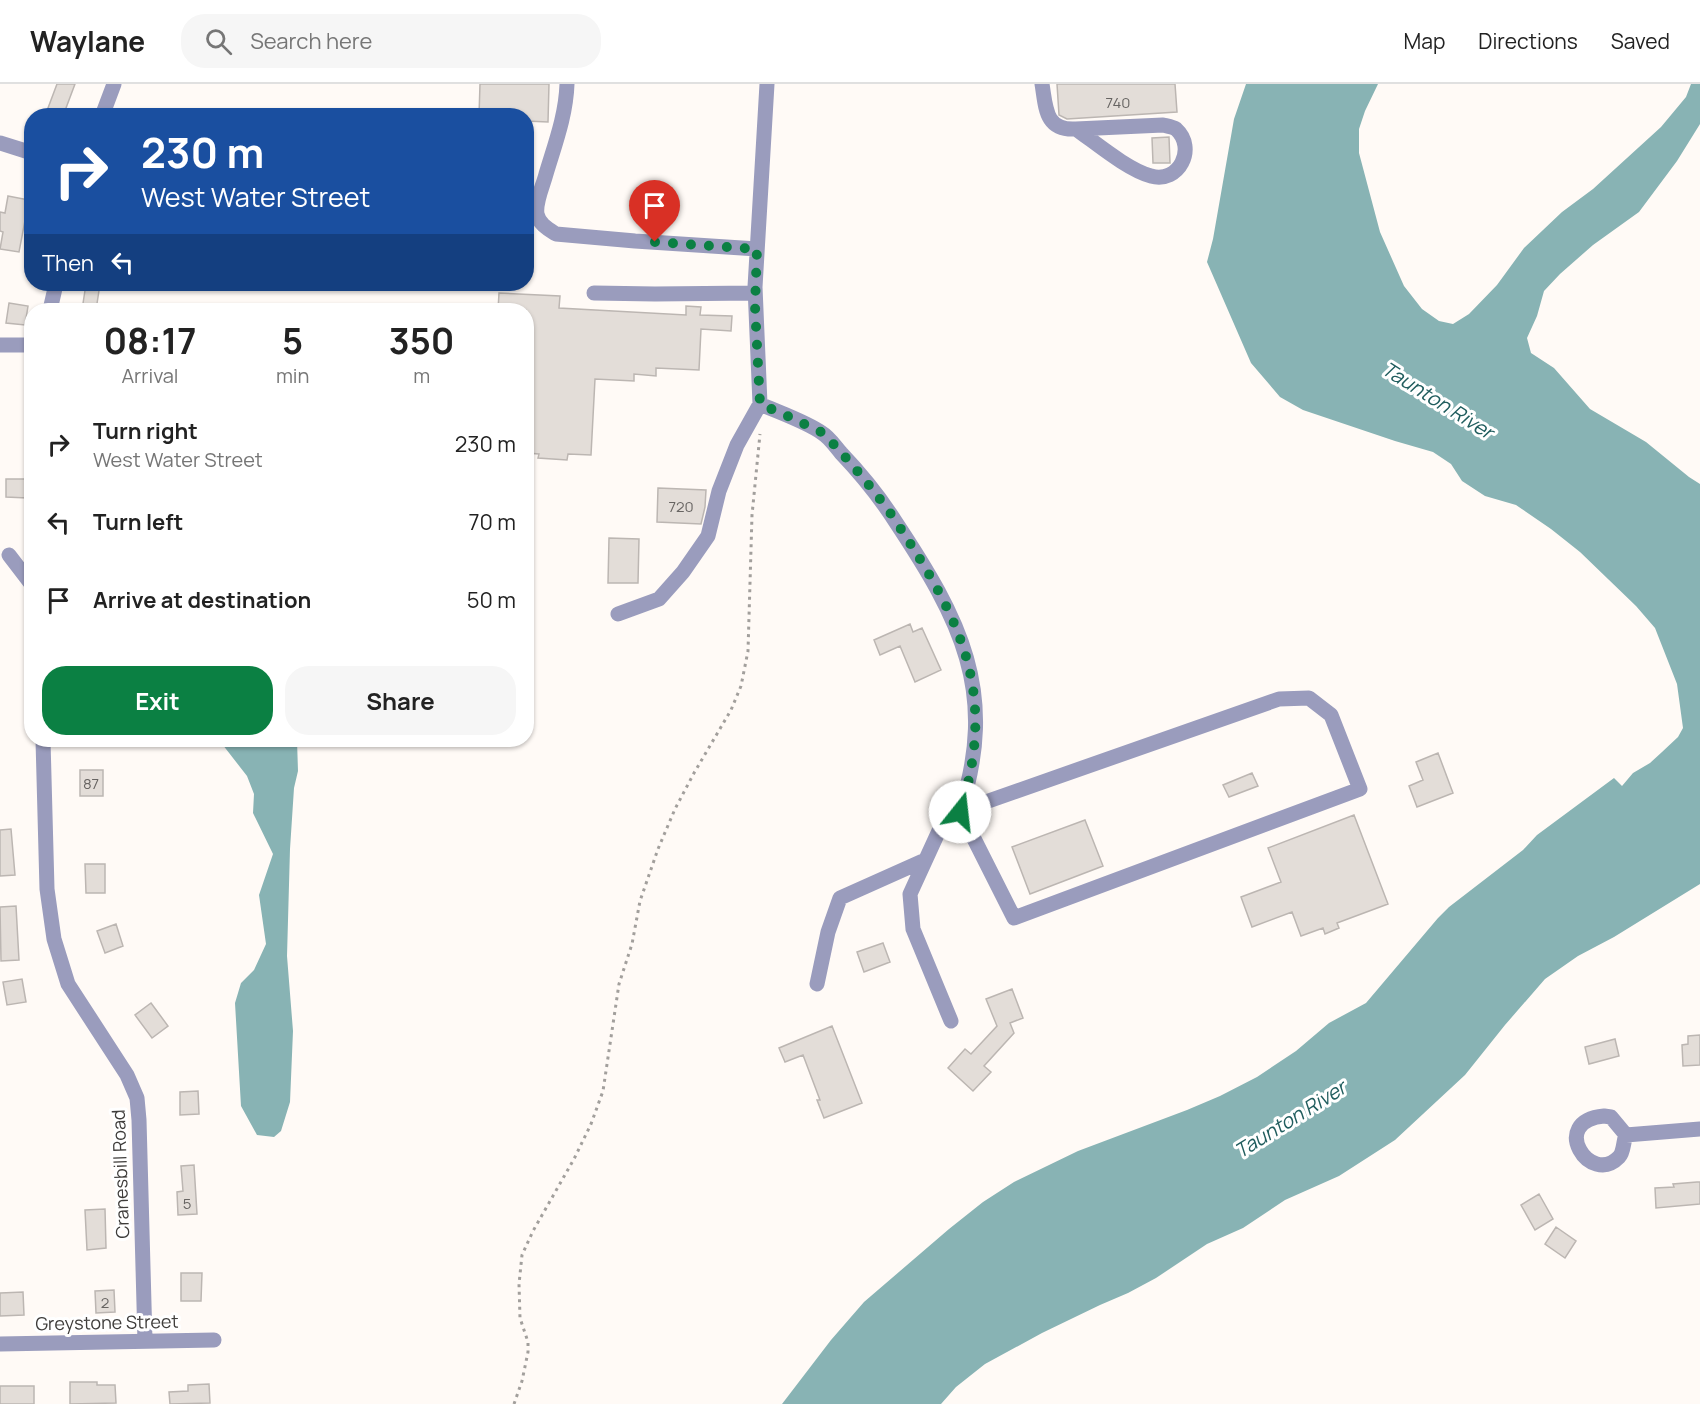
<!DOCTYPE html>
<style>
:root{--surface:#fff;--page:#f6f6f6;--text:#222;--muted:#767676;--line:#e0e0e0;--accent:#0b8043}
body{margin:0;font-family:Manrope,sans-serif;background:var(--page);color:var(--text);height:100vh;display:flex;flex-direction:column;font-size:22px;white-space:nowrap}
*{box-sizing:border-box;margin:0}
p{font-size:20px;color:var(--muted)}
.icon{flex:none;width:33px;height:33px;fill:none;stroke:currentColor;stroke-width:2;stroke-linecap:round;stroke-linejoin:round}
.map{position:relative;flex:1;overflow:hidden}
.side{position:absolute;left:24px;top:219px;width:510px;height:444px;display:flex;flex-direction:column;background:var(--surface);border-radius:24px;box-shadow:0 2px 4px #0004}
.side>*{flex:none}
.hud{position:absolute;left:24px;top:24px;width:510px;height:183px;border-radius:24px;box-shadow:0 2px 4px #0004;background:#1a4fa0;color:#fff;overflow:hidden}
.pin{position:absolute;display:grid;place-items:center;width:51px;height:51px;color:#fff;margin:-62px -26px;border-radius:50% 50% 50% 0;rotate:-45deg;box-shadow:0 0 6px #0007}
.pin .icon{rotate:45deg}
.me{position:absolute;width:66px;margin:-33px;rotate:16deg;stroke-linejoin:round;filter:drop-shadow(0 0 4px #0008)}
.turn{display:flex;align-items:center;gap:21px;height:126px;padding:0 18px;font-size:27px}
.turn .icon{width:78px;height:78px;stroke-width:2.5}
.turn b{display:block;font-size:42px;line-height:51px}
.then{display:flex;align-items:center;height:57px;padding:0 18px;background:#0003;gap:12px;font-size:22px}
.eta{display:flex;justify-content:space-evenly;align-items:center;height:102px;text-align:center}
.eta b{font-size:36px;font-weight:700;line-height:42px}
.button{display:flex;gap:12px;margin-top:auto;padding:12px 18px}
.button a{flex:1;height:69px;border-radius:24px;background:var(--accent);color:#fff;font-size:24px;font-weight:700;line-height:69px;text-align:center}
.button a+a{background:var(--page);color:var(--text)}
ul{padding:0;list-style:none}
li{display:flex;align-items:center;gap:18px;height:78px;padding:0 18px}
li div{flex:1}
li b{display:block;font-size:22px}
li em{font-style:normal}
header{display:flex;align-items:center;gap:36px;box-sizing:border-box;height:84px;padding:0 30px;background:var(--surface);border-bottom:2px solid var(--line)}
header strong{font-size:28px}
nav{display:flex;gap:33px;margin-inline-start:auto;font-size:21px}
.search{width:420px;height:54px;background:var(--page);display:flex;align-items:center;gap:15px;box-sizing:border-box;padding:0 21px;border-radius:24px;color:var(--muted);font-size:22px}
.map>svg:first-child{display:block}
.water{fill:#88b3b4}
.building{fill:#e3ddd8;stroke:#bcb6b2;stroke-width:1.5}
.lines{fill:none;stroke-linecap:round;stroke-linejoin:round}
.path{stroke:#a29f9c;stroke-width:3;stroke-dasharray:3 4.5;stroke-linecap:butt}
.minor{stroke:#9a9cbd;stroke-width:15}
.route{stroke:#0b8043;stroke-width:10;stroke-dasharray:0 18}
.labels{text-anchor:middle;dominant-baseline:central;stroke-width:6;stroke-linejoin:round;paint-order:stroke}
.number-label{font-size:15px;fill:#676462}
.street-label{font-size:18px;fill:#3e3c3a;stroke:#fff}
.water-label{font-size:20px;font-style:italic;fill:#205d5e;stroke:#fff}
</style>
<header>
<strong>Waylane</strong>
<div class="search"><svg class="icon" aria-label="search" viewBox="0 0 24 24"><circle cx="10" cy="10" r="6"/><path d="M15 15l6 6"/></svg>Search here</div>
<nav><a>Map</a><a>Directions</a><a>Saved</a></nav>
</header>
<div class="map">
<svg width="1700" height="1320" viewBox="0 0 1700 1320">
<rect width="100%" height="100%" fill="#fffaf6"/>
<!-- water -->
<path class="water" d="M1246,0H1378L1365,27L1359,45V69L1380,148L1404,202L1422,225L1439,237L1453,240L1469,230L1497,201L1524,164L1562,128L1593,105L1661,43L1686,13L1691,0H1700V40L1677,77L1639,128L1593,161L1560,190L1544,207L1537,232L1527,254L1531,269L1554,284L1590,325L1646,358L1689,393L1700,400V800L1614,853L1578,872L1545,895L1505,941L1465,991L1395,1056L1339,1092L1285,1116L1243,1144L1207,1160L1156,1194L1128,1209L1100,1221L1042,1249L985,1280L956,1303L941,1320H782L831,1256L864,1218L949,1145L983,1118L1014,1098L1078,1067L1187,1026L1220,1012L1257,993L1296,967L1329,939L1366,919L1438,834L1449,823L1523,766L1537,751L1614,694L1622,702L1633,689L1650,679L1662,668L1678,653L1683,644L1677,600L1655,544L1636,522L1580,468L1551,445L1516,421L1485,412L1462,397L1451,380L1433,368L1395,357L1303,326L1280,313L1251,279L1207,178L1213,155L1234,35Z
M219,656H297L298,687L294,704L290,765L287,872L293,947L290,1018L281,1047L274,1053L257,1051L241,1022L235,919L241,899L254,886L266,860L259,811L273,770L253,729L254,710L247,692Z"/>
<!-- building -->
<path class="building" d="M57,0H75L63,32H45Z
M480,0H549L548,38L526,37V32H479Z
M1057,0H1175L1177,28L1067,35L1059,31Z
M1169,53L1170,79H1153L1152,54Z
M8,112L29,116L19,168L0,165L3,148L0,147V128L5,129Z
M86,200H100L96,226H82Z
M499,209L560,212L559,224L686,231V222L701,223L700,231L732,232L731,247L701,245L699,286L656,284V292L634,290V297L595,295L591,371L568,370L567,376L538,374L539,370L526,369V226H498Z
M9,219L28,222L25,241L6,239Z
M6,395H27V414L6,413Z
M658,404L706,406L705,423L701,440L657,438Z
M609,454L639,455L638,499H608Z
M910,540L913,548L922,544L941,586L915,598L900,562L880,571L874,556Z
M1438,669L1453,709L1417,723L1409,702L1423,696L1416,678Z
M80,686H103V712H80Z
M1252,689L1258,702L1229,713L1223,701Z
M1354,731L1388,820L1337,839L1339,844L1325,850L1323,844L1301,852L1292,828L1252,843L1241,813L1281,798L1268,764Z
M1085,736L1103,782L1030,810L1012,763Z
M11,745L15,791L0,792V746Z
M85,780H105V809H86Z
M16,822L19,876L1,877L0,823Z
M116,840L123,862L105,869L97,847Z
M883,859L890,878L864,888L857,868Z
M22,895L26,918L7,921L3,898Z
M1012,905L1023,934L1010,939L1014,949L984,982L991,988L973,1007L948,984L965,965L971,970L997,942L986,915Z
M151,919L168,942L152,954L135,931Z
M832,942L862,1019L824,1034L817,1016H820L803,971L785,978L779,964Z
M1700,951V981L1683,982L1682,961L1688,960V952Z
M1615,955L1619,972L1589,980L1585,963Z
M198,1007L199,1030L180,1031V1008Z
M194,1081L197,1130L178,1131L177,1108L183,1107L181,1082Z
M1697,1098H1700V1120L1656,1124L1655,1104L1674,1103L1673,1100Z
M1539,1110L1553,1135L1535,1146L1521,1121Z
M105,1125L106,1164L87,1166L85,1126Z
M1556,1143L1576,1157L1565,1174L1545,1160Z
M181,1189H202L201,1217H181Z
M114,1206L115,1228L96,1229L95,1207Z
M23,1208L24,1231L0,1232V1209Z
M70,1298H97V1301H115L116,1319L70,1320Z
M209,1300L210,1319L170,1320L169,1308L188,1307V1301Z
M0,1302H34V1320H0Z"/>
<g class="lines">
<!-- path -->
<path class="path" d="M514,1320L522,1297L528,1268V1258L520,1234L519,1200L522,1171L533,1147L574,1075L591,1040L603,1007L619,900L632,860L640,817L658,765L675,725L694,689L731,626L741,602L748,567L752,431L760,350"/>
<!-- minor -->
<path class="minor" d="M567,0C566,31 555,60 546,90C543,102 535,118 537,130C539,140 548,145 556,150L635,157L757,165
M767,0L755,203L760,320C778,328 807,338 822,349C829,353 835,362 841,369C861,390 879,412 895,437C960,535 999,608 960,727L943,738L910,810L913,845L951,937
M1042,0C1046,24 1045,47 1076,45L1163,41C1167,42 1173,43 1176,45C1197,64 1179,100 1151,92C1128,86 1096,59 1076,45
M102,32L114,0
M0,59L32,69
M594,209L655,210L755,209
M50,226L56,200
M0,261H32
M9,471L32,501
M618,530L659,515L683,488L708,452L719,407L737,361L760,320
M1309,614L1331,631L1360,705L1014,834L960,727L1279,615Z
M43,656L47,805L54,855L68,900L127,991L137,1014L139,1036L145,1257
M817,900L828,848L840,814L925,776
M1604,1032L1611,1033L1626,1051C1623,1058 1624,1068 1619,1073C1590,1103 1548,1037 1604,1032Z
M1626,1051L1700,1045
M0,1260L214,1256"/>
</g>
<g class="lines">
<!-- route -->
<path class="route" d="M655,158L757,165L755,222L760,320C775,327 791,333 806,341C811,343 818,345 822,349C828,353 833,360 838,365C858,387 876,409 893,433C959,533 999,606 960,728"/>
</g>
<g class="labels">
<!-- number labels -->
<g class="number-label">
<text x="1118" y="18">740</text>
<text x="681" y="422">720</text>
<text x="91" y="699">87</text>
<text x="187" y="1119">5</text>
<text x="105" y="1218">2</text>
</g>
<!-- street labels -->
<g class="street-label">
<text transform="translate(120 1090) rotate(-92)">Cranesbill Road</text>
<text transform="translate(107 1238) rotate(-1)">Greystone Street</text>
</g>
<!-- water labels -->
<g class="water-label">
<text transform="translate(1438 316) rotate(32)">Taunton River</text>
<text transform="translate(1290 1035) rotate(-32)">Taunton River</text>
</g>
</g>
</svg>
<div class="pin" style="left:655px;top:158px;background:#d93025"><svg class="icon" aria-label="arrive" viewBox="0 0 24 24"><path d="M6 21V4h12l-3 4 3 4H6"/></svg></div>
<svg class="me" style="left:960px;top:728px" viewBox="-20 -20 40 40"><circle r="19" fill="#fff"/><path d="M0-13L10 11 0 6-10 11z" fill="#0b8043"/></svg>
<div class="hud">
<div class="turn"><svg class="icon" aria-label="right" viewBox="0 0 24 24"><path d="M7 20v-9h11M14 6l5 5-5 5"/></svg><div><b>230 m</b>West Water Street</div></div>
<div class="then">Then<svg class="icon" aria-label="left" viewBox="0 0 24 24"><path d="M17 20v-9H6M10 6l-5 5 5 5"/></svg></div>
</div>
<section class="side">
<div class="eta">
<div><b>08:17</b><p>Arrival</p></div>
<div><b>5</b><p>min</p></div>
<div><b>350</b><p>m</p></div>
</div>
<ul>
<li><svg class="icon" aria-label="right" viewBox="0 0 24 24"><path d="M7 20v-9h11M14 6l5 5-5 5"/></svg><div><b>Turn right</b><p>West Water Street</p></div><em>230 m</em></li>
<li><svg class="icon" aria-label="left" viewBox="0 0 24 24"><path d="M17 20v-9H6M10 6l-5 5 5 5"/></svg><div><b>Turn left</b></div><em>70 m</em></li>
<li><svg class="icon" aria-label="arrive" viewBox="0 0 24 24"><path d="M6 21V4h12l-3 4 3 4H6"/></svg><div><b>Arrive at destination</b></div><em>50 m</em></li>
</ul>
<div class="button"><a>Exit</a><a>Share</a></div>
</section>
</div>
